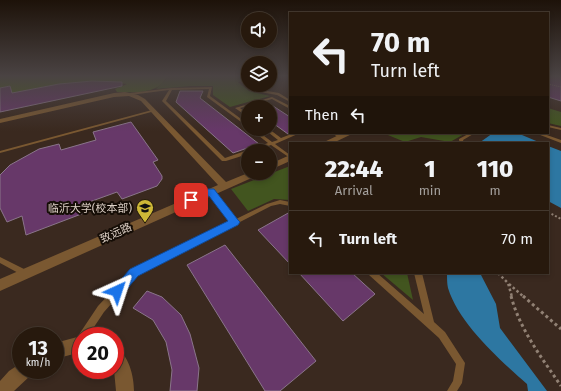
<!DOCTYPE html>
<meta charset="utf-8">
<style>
:root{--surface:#27190d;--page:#33261b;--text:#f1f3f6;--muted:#a4a09d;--line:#43382e}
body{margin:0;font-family:"Fira Sans","Noto Sans SC",sans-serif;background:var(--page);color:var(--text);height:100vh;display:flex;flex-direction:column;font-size:15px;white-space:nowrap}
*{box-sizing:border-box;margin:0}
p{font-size:13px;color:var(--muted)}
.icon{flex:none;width:22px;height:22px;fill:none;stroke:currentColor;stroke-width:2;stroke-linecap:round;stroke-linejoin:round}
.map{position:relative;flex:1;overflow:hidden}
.side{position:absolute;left:289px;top:142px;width:260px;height:132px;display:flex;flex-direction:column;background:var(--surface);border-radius:0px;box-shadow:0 2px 6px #0003,0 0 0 1px var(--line)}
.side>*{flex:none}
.banner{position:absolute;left:289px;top:12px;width:260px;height:122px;border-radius:0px;box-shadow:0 2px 6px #0003,0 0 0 1px var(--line);background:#27190d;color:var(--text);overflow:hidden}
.buttons{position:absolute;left:241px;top:12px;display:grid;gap:8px}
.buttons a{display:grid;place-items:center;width:36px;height:36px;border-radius:50%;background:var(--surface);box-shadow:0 2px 6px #0003,0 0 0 1px var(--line);font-size:20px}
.speed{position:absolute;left:12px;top:327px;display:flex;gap:8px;font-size:20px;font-weight:700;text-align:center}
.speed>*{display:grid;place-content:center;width:52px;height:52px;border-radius:50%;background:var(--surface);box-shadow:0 2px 6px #0003,0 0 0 1px var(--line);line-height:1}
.speed small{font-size:10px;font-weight:400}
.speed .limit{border:6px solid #d22;background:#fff;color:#111}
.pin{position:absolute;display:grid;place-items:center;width:34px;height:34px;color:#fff;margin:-17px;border-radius:8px;box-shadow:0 2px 6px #0006}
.me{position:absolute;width:44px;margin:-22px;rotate:42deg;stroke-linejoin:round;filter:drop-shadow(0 0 3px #0008)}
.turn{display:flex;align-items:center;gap:14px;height:84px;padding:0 16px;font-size:18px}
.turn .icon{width:52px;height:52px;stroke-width:2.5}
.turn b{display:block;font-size:28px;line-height:34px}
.then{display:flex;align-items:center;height:38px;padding:0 16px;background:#0003;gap:8px;font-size:15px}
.eta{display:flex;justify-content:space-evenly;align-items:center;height:68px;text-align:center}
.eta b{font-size:24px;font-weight:800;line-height:28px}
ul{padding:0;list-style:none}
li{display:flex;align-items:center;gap:12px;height:56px;padding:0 16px;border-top:1px solid var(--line)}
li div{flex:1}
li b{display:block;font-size:15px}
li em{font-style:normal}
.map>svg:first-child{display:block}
.industrial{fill:#3a291f;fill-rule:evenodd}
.green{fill:#42551f}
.forest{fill:#49601b}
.water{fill:#2d77a2}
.building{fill:#673869;stroke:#8a758a}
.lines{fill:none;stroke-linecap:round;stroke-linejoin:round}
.path-far3{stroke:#918174;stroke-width:1;stroke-dasharray:1 1;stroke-linecap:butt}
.path-far2{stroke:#918174;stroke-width:2;stroke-dasharray:2 2;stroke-linecap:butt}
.path-far1{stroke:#918174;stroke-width:2.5;stroke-dasharray:2.5 2.5;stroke-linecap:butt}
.path{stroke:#918174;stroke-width:3;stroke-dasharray:3 3;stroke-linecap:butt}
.service{fill:#7a5831;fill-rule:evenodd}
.minor{fill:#7a5831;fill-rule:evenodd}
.route{fill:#1a73e8;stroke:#114b97}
.labels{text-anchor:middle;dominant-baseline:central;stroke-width:4;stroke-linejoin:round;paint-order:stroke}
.poi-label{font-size:11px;fill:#ded1c7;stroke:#150d06;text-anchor:end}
.street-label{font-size:11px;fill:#ded1c7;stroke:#150d06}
</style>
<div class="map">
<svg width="561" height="391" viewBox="0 0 561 391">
<rect width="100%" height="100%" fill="#342111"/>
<!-- industrial -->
<path class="industrial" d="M0,76H248V85H270V76H290V133H548V76H561V391H0ZM248,107H270V129H248ZM290,143H548V273H290ZM248,151H270V173H248ZM21,336H55V370H21ZM81,336H115V370H81Z"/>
<!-- green -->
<path class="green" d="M167,76H248V79L238,82L249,91L270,96L230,107L213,95V86H191L156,89L165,80Z
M548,108L561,112V126L548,123Z
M383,133H466L450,142L421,137L405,142Z
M290,166V200L274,199L248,211L231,189Z
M381,273H407L413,300Z"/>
<!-- forest -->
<path class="forest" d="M0,76H167C159,95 134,92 117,92L115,89L127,84C88,78 50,85 12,93L10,86L0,88Z"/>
<!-- water -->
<path class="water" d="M493,133L522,135L541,143H479Z
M548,146L561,151V208L548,201Z
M447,273H478L481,275L496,304L500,328L547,391H528L527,384C500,360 459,324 448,288C447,284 447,278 447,273Z"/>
<!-- building -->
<path class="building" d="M548,76H561V101L548,97Z
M92,81L122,82V86L0,112V88L10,86L12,93L59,84Z
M180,91H203L200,98L259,144L233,153L176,102Z
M270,104L290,117V133L288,134L270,121Z
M131,122L158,160L153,162L162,176V179L157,186L122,199L117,192L81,205L84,213L26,235L22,216L7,222L0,208V175L10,165L39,149L59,144L61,150L96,140L93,132Z
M290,212V264L258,230Z
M225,245L316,361L280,391H265L187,265Z
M299,273H352L375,294L343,321Z
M147,291L162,297L181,315L190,334L199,368L197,391H170L172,370L166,342L153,320L133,308Z"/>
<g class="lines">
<!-- path-far3 -->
<path class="path-far3" d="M548,84L561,87"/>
<!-- path-far2 -->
<path class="path-far2" d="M548,212L561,219"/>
<!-- path-far1 -->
<path class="path-far1" d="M498,273L508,283L512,297
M509,284L524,297"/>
<!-- path -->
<path class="path" d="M511,296C520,330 542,358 561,386
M523,296L561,329"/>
<!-- service -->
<path class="service" d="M248,79V81H245L248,84V85H250L256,89L279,93L290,100V102L277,95L254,91L240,81Z
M212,87L210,96L248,124V127L207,97L209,89L172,90L166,101L225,158L268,143L250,129H255L272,142L278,140L264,129H269L281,138L294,133H300L275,144L290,155V158L271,145L254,151H248V154L226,161H222L162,101L169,90L130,95L128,94L130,93L171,88Z
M272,97L290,106V109L272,99L240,108L248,114V117L235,108Z
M152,110L155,111L0,153V151Z
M548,125L561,128V130L548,127Z
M332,133H337L343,137V138H339Z
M470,133H475L463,140L464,143H460L459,140V139Z
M535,133H541L561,140V143Z
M211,189L213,190L236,219L267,204L280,200L290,202V206L280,204L271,206L137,275L104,312L88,336H81V339H80L79,336L80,333L98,306L131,271L231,221L208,191Z
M0,257L28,271L29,273L28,275L25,276L22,275L0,263Z
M368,273H377L424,314L414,273H422L434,322L445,332L465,363L462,383L457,391H447L453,381L456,364L439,338L369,275Z"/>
<!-- minor -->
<path class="minor" d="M125,92L138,95L145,99L226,182L248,173H260L258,175L0,291V279L218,185L141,101L129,96L114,97L0,123V119L114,93Z
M343,133H354L333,143H322Z
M290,155V161L270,170V164Z
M81,336V352L55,359V343Z
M115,348C129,354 134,377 134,391H116L114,370Z
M21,363V370H32L30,376L14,391H0V381L9,371Z"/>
</g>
<!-- sky -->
<linearGradient id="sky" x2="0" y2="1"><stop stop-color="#1d1209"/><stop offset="0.58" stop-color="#4a4343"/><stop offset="1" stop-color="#4a4343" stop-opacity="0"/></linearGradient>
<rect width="561" height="131" fill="url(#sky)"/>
<!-- route -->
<path class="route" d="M208,189H214L238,220L240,222L238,225L138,276L122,295L117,297L113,295L111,291L130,269L228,221L209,196L191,203L186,200L188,198Z"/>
<!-- icons -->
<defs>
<symbol id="university-pin" viewBox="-11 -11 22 30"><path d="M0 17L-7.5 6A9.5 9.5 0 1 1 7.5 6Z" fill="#ceb837" stroke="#150d06"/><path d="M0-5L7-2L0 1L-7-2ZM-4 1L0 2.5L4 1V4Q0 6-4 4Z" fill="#111"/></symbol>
</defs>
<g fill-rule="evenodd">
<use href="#university-pin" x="135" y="198" width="20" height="27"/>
</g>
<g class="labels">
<!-- poi labels -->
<g class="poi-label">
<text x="132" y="208">临沂大学(校本部)</text>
</g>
<!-- street labels -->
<g class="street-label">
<text transform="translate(116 233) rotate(-24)">致远路</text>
</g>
</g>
</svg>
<div class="buttons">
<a><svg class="icon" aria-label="sound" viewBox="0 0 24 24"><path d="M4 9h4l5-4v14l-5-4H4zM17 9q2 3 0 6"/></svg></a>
<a><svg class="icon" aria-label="layers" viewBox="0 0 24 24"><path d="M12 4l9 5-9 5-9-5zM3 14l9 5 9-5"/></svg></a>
<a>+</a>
<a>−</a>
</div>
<div class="speed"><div>13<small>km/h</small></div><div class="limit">20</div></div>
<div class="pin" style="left:191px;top:200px;background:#d93025"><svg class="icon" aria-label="arrive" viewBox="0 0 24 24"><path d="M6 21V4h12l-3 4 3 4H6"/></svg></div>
<svg class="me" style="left:117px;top:291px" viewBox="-20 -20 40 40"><path d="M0-17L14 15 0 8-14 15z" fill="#1a73e8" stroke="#fff" stroke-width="4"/></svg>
<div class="banner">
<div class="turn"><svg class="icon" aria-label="left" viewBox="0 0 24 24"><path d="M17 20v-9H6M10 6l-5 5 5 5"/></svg><div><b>70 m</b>Turn left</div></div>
<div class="then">Then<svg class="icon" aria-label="left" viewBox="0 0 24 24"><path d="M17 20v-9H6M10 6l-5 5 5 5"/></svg></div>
</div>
<section class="side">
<div class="eta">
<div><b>22:44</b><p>Arrival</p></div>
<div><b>1</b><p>min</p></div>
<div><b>110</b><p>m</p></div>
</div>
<ul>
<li><svg class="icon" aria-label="left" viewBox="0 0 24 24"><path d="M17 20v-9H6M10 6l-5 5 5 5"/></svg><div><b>Turn left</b></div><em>70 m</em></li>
</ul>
</section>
</div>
